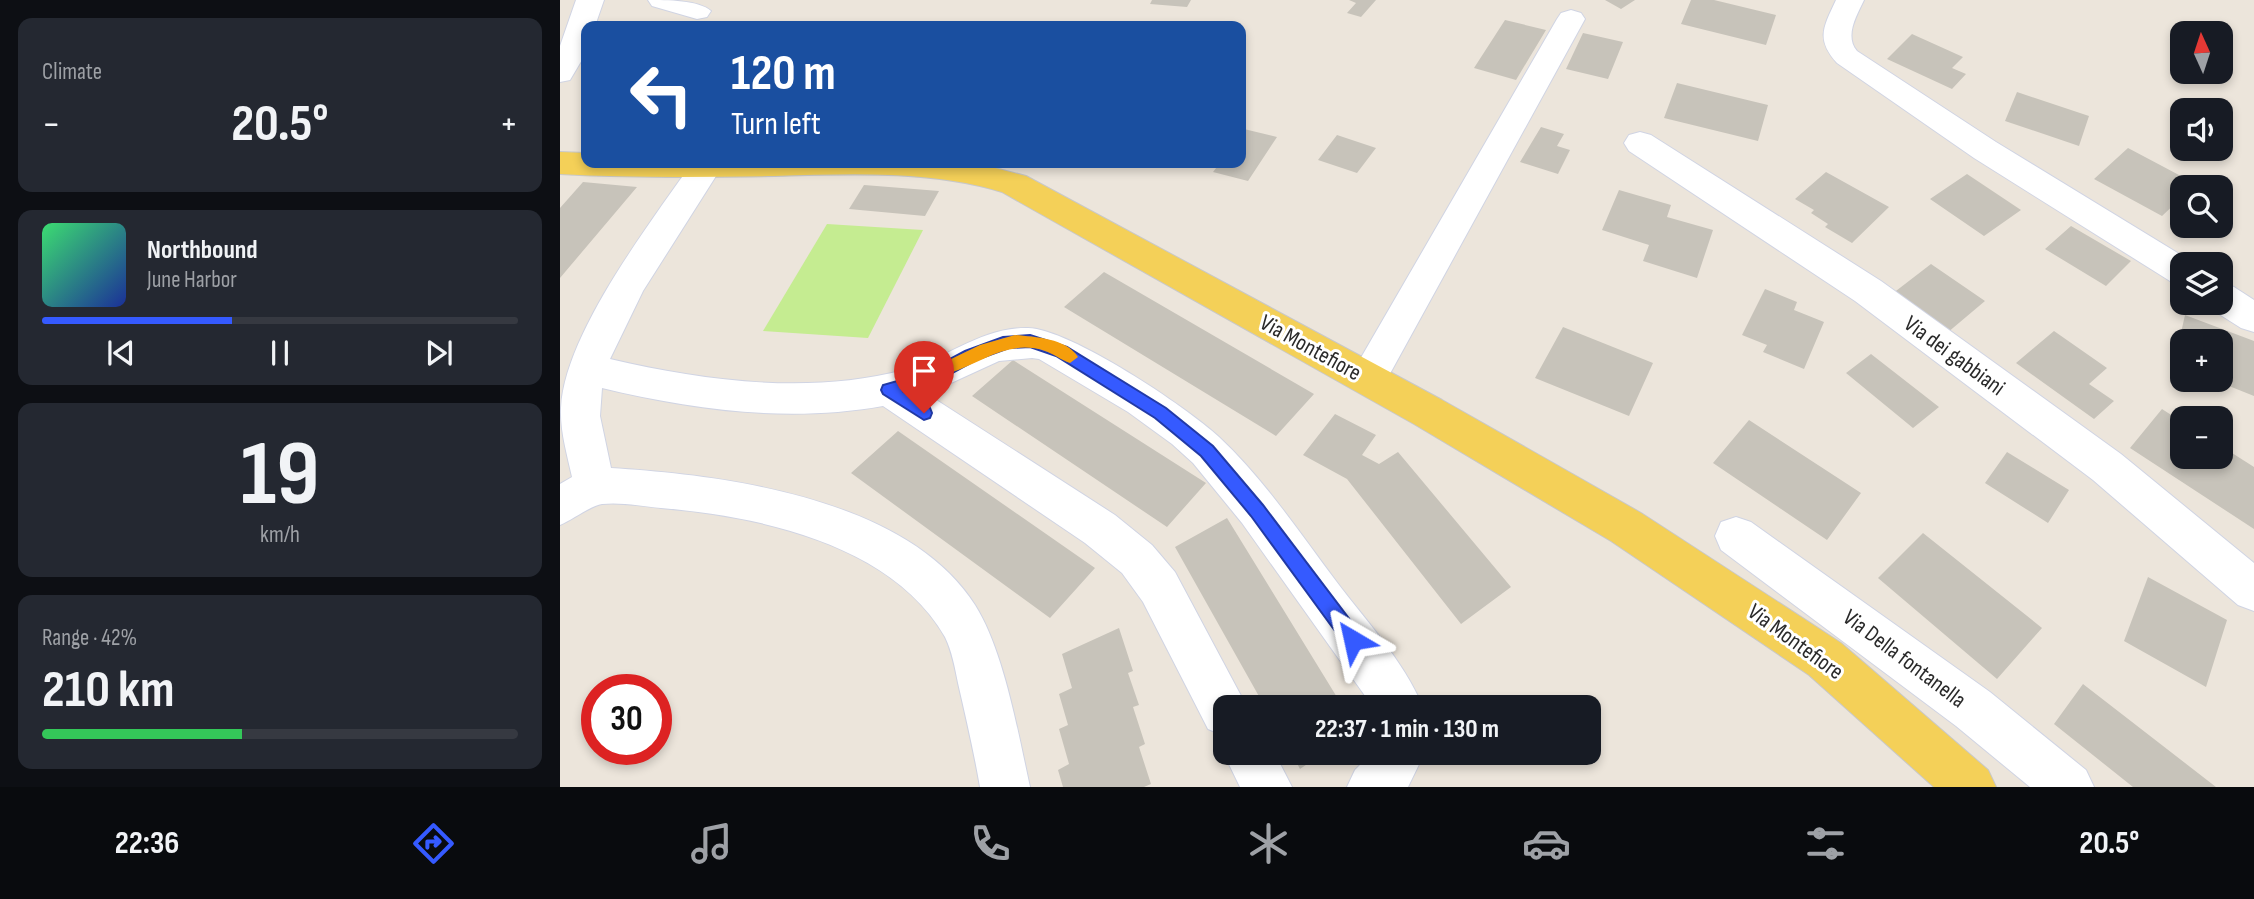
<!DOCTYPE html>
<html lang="en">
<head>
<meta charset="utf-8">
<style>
	:root { --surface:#171b24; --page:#242831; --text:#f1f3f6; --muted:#9ea1a6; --line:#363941; --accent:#355aff }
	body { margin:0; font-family:"Sofia Sans Condensed",sans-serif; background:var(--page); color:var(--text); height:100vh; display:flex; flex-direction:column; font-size:26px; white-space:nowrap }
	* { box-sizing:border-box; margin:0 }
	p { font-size:23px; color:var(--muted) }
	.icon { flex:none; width:38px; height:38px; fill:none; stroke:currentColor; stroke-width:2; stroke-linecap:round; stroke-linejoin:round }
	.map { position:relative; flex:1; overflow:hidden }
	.details { display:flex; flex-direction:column; gap:18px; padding:18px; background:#0d0f14; width:560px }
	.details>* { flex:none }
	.guide { position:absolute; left:21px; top:21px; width:665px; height:147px; border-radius:14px; box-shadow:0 4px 10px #0003; background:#1a4fa0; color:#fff; overflow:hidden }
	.needle { width:46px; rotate:357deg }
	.fabs { position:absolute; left:1610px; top:21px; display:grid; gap:14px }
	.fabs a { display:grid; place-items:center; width:63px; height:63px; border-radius:14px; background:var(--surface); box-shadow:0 4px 10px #0003; font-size:35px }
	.speed { position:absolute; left:21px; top:674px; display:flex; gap:14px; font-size:35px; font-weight:700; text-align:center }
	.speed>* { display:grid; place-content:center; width:91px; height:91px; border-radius:50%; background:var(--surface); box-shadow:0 4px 10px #0003; line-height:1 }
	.speed .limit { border:10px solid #d22; background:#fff; color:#111 }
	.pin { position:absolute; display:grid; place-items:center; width:60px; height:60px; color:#fff; margin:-72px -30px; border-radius:50% 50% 50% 0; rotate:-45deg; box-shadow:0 0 7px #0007 }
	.pin .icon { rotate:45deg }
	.me { position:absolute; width:77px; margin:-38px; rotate:324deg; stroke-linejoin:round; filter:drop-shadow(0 0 5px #0008) }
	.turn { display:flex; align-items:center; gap:24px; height:147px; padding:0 35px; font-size:32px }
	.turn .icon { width:91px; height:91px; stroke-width:2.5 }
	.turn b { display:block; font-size:49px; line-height:60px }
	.big { font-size:52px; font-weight:700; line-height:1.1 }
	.details .widget { flex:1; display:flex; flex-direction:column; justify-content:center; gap:10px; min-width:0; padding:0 24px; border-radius:14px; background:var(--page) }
	.details .dial { align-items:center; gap:0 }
	.dial b { font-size:91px; line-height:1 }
	.song { display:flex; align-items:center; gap:21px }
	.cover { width:84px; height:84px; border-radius:10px; background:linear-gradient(135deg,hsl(140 70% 55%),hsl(230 70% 35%)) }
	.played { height:7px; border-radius:4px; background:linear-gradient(90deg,var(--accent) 40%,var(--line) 40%) }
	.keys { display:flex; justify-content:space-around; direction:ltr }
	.heat { display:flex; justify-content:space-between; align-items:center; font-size:38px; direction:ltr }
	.charge { height:10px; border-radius:5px; background:linear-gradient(90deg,#34c759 42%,var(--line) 0) }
	.trip { position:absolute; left:653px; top:695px; width:388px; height:70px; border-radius:14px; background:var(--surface); box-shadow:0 4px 10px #0003; font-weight:700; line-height:70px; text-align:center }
	.tab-bar { display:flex; height:112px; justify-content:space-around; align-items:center; background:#090b0e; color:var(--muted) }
	.tab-bar .icon { width:49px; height:49px }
	.tab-bar .active { color:var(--accent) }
	.tab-bar b { font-size:32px; color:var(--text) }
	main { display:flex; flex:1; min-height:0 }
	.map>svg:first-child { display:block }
</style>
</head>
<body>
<main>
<section class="details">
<div class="widget"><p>Climate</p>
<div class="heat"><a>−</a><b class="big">20.5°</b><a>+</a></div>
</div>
<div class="widget">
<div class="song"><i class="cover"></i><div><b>Northbound</b><p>June Harbor</p></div></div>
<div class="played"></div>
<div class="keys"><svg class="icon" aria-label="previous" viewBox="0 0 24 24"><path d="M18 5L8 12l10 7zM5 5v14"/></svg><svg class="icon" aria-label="pause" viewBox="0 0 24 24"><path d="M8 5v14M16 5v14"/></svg><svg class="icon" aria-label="next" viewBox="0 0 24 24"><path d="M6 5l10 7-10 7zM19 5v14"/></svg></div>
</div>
<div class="widget dial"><b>19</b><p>km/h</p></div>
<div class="widget"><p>Range · 42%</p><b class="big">210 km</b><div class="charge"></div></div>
</section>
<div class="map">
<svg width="1694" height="787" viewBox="0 0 1694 787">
	<rect width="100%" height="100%" fill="#ece5db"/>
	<!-- pitch -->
	<path fill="#c5ec91" d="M267,224L363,230L308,338L203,331Z"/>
	<!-- building -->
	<path fill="#c7c3ba" d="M592,0H631L627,7L590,4Z
		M789,0H816L801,17L787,13L796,3Z
		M1045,0H1075L1061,9Z
		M1131,0H1154L1216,15L1206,45L1121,24Z
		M945,20L986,30L956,80L914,68Z
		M1023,33L1063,42L1048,79L1006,69Z
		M1352,34L1403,57L1392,68L1406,74L1392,89L1327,59Z
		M1117,83L1208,105L1198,141L1104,118Z
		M1457,92L1529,116L1519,146L1445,121Z
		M981,127L1004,134L997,146L1010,150L998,174L960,162Z
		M684,129L717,137L688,181L653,172L660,163H681V133Z
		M777,135L816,148L797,173L758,160Z
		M1568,148L1636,184L1632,187H1622V197L1602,216L1534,179Z
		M1266,172L1329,207L1292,243L1265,227L1268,224L1251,213L1254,210L1235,199Z
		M1407,174L1461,210L1424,236L1370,199Z
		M23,182L77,187L0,278V208Z
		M304,185L379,191L365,216L289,209Z
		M1059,190L1111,205L1107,217L1153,230L1137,278L1083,261L1089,245L1042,230Z
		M1511,226L1571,261L1546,286L1485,249Z
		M1371,264L1425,301L1387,333L1332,294Z
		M544,272L754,394L716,436L504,307Z
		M1205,289L1237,302L1234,310L1264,322L1244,369L1203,352L1207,345L1182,335Z
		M1625,315L1694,341V396L1654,380H1661V341H1622V367L1614,364Z
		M1003,327L1093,363L1069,416L975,378Z
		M1494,331L1547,368L1529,384L1554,401L1534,419L1456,363Z
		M1311,354L1379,407L1353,428L1286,373Z
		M453,360L646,483L607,527L412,396Z
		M1602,409L1622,422V457H1661V446L1694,467V529L1570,448Z
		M775,414L816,435L802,455L819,464L838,452L951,587L901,624L787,479L743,455Z
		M1189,420L1301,493L1267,540L1153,463Z
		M338,431L535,568L490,618L291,473Z
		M1447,452L1509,490L1488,523L1425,483Z
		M667,518L783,707H705L615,547Z
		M1363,533L1482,628L1437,679L1318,578Z
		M1588,577L1667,620L1646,687L1564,641Z
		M559,628L573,671L568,673L579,705L573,707L585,744L579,747L591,784L584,787H503L498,770L509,764L499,729L508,725L499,694L512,688L502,654Z
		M1523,684L1656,787H1573L1494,724Z
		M731,752H765L740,769Z"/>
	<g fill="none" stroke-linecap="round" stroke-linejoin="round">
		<defs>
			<path id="minor" d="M16,0H44L35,26H26V53L10,80L0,82V46Z
				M88,0C107,0 139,0 151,11L147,17L137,19L92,6Z
				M1276,0H1304C1297,15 1284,36 1297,51L1436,142L1634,263L1622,264V285L1610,281L1414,158L1277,63C1255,39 1264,26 1276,0Z
				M1011,10L1021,13L1025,19L821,390L808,395L795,390L789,379L795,368L997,19L1001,13Z
				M1080,132L1091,135L1321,281L1561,454L1694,563V611L1678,605L1533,480L1295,301L1069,151L1064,143L1069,135Z
				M132,163H162L163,165L83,291L50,359C144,381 249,395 344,370C387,359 421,327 468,328C510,329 627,407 659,437C704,479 739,532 776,581C806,621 843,660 863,707H813L682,523L633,463L612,444L568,412L479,359L472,358L439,361L367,394L555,515L592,545L615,572L687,707H665V736L648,729L583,602L562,573L525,543L323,406C229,423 134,410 42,388L40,416L51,468C165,475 347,498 415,605C444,651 458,733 470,787H420C414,752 406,718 398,683C395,668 392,651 385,637C332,544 198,516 101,508C82,506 61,502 42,504C32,505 12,520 0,525V484L12,477C7,454 0,431 1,408C4,335 90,223 132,163Z
				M1661,283L1674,287L1694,300V332L1681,328L1648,307L1646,303H1661Z
				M1176,517L1191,522L1430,692L1526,770L1534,787H1470L1396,726L1161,550L1155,536L1161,522Z
				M665,747V752H714L732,787H680L663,752Z
				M813,752H865L848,787H787L795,770Z"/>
			<path id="major" d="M0,152L26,153V163H416L466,176L882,400L1081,513L1281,643L1428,770L1436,787H1374L1249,675L1051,541L854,424L442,192C369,170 290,174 214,176C143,177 71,178 0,174Z"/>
		</defs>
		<!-- minor casing -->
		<use href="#minor" stroke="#d0d4e3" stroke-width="2"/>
		<!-- major casing -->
		<use href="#major" stroke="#c8c8c8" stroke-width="2"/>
		<!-- minor -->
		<use href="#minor" fill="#fff" fill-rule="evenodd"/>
		<!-- major -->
		<use href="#major" fill="#f4d058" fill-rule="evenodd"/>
	</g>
	<!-- route -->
	<path fill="#355aff" stroke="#223aa6" stroke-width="2" d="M470,335L507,347L606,408L653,446L703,505L800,633L802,640L800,646L793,649L786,646L691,516L641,456L595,418L496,356L470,347L449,348L416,360L372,384L344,392L370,408L372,413L370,418L364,420L323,394L321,390L323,385L362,374L405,351L443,337Z"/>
	<!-- slow -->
	<path fill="#f59e0b" d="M455,335C474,337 506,338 518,357L510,363C501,360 494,354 485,351C449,339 423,362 390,373L383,367L385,362L420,345Z"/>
	<g text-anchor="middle" stroke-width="6" stroke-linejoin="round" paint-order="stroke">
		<!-- street labels -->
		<g font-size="23" fill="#2a2a2a" stroke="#fff">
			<text transform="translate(751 347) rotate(29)" y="8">Via Montefiore</text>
			<text transform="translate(1395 355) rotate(36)" y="8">Via dei gabbiani</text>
			<text transform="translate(1236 641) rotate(36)" y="8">Via Montefiore</text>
			<text transform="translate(1345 658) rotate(37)" y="8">Via Della fontanella</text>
		</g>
	</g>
</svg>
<div class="fabs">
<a><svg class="needle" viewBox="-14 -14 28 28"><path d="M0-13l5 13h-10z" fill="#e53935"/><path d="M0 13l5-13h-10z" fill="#9ea1a6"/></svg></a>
<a><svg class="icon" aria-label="sound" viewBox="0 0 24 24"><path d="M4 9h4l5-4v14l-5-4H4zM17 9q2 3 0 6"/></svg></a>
<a><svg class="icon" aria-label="search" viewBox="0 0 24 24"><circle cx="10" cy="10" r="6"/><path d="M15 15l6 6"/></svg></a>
<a><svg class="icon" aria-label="layers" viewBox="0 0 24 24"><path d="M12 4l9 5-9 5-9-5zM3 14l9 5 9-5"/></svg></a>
<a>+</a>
<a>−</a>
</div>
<div class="speed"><div class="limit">30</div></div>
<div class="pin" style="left:364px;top:413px;background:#d93025"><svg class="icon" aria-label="arrive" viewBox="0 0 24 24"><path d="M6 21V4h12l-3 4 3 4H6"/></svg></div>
<svg class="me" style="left:793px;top:640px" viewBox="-20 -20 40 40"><path d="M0-17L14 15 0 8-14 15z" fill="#355aff" stroke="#fff" stroke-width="4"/></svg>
<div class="trip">22:37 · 1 min · 130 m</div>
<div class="guide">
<div class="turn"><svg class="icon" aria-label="left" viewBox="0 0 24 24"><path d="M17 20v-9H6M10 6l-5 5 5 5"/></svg><div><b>120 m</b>Turn left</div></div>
</div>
</div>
</main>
<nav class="tab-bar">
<b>22:36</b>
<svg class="icon active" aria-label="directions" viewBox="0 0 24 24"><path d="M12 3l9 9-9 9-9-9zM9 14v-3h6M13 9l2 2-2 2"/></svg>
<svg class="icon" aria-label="music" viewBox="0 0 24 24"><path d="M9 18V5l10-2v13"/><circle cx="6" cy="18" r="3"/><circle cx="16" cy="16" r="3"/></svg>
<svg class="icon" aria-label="phone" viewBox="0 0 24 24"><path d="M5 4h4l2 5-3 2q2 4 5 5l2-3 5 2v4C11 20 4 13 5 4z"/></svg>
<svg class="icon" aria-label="climate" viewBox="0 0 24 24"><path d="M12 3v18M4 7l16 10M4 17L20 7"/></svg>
<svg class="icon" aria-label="car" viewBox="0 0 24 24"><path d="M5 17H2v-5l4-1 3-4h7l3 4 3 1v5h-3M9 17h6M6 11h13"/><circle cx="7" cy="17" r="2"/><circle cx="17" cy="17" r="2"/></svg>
<svg class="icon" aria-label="filters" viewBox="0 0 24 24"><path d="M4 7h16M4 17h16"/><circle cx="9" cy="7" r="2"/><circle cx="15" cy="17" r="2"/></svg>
<b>20.5°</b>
</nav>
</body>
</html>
